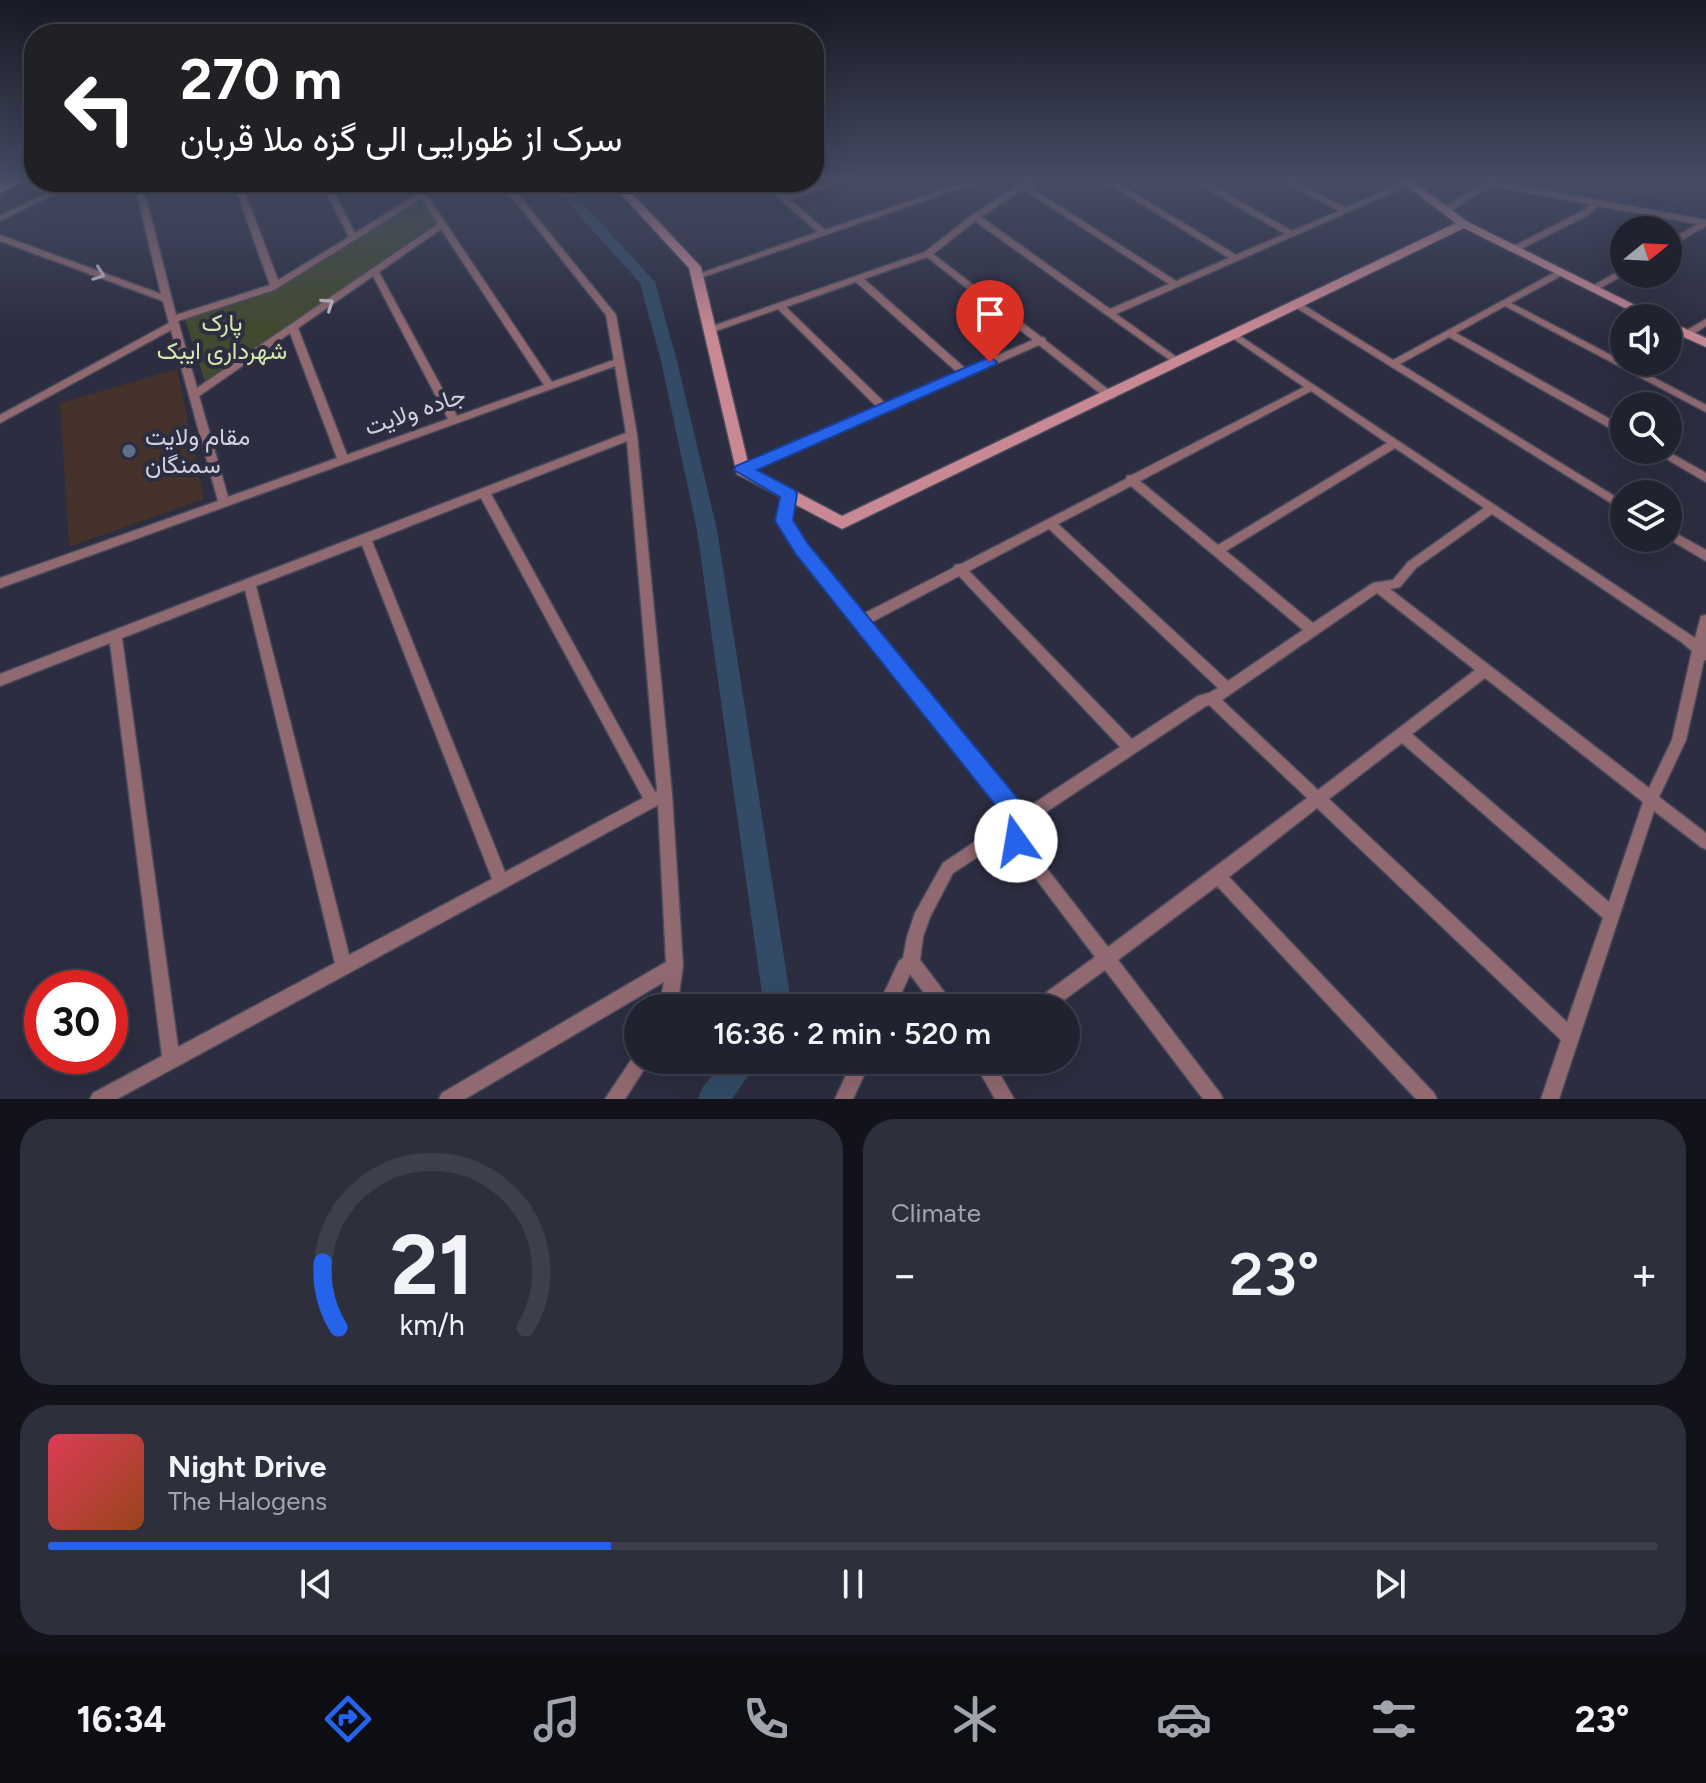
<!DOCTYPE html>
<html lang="en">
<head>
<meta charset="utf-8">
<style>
	:root { --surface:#212230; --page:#2d2f3c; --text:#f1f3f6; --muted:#a2a4ab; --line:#3e3f4c; --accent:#2563eb }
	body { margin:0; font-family:Figtree,Vazirmatn,sans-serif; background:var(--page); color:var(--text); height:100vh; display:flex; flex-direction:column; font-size:30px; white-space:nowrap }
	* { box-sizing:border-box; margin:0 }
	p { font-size:26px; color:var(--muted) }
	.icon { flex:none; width:44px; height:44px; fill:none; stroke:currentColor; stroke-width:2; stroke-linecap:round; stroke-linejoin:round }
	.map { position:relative; height:1099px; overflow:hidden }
	.details { display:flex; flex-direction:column; gap:20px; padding:20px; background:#12131a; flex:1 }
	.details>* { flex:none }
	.guide { position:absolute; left:24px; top:24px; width:800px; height:168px; border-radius:32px; box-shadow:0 8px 32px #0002,0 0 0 2px var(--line); background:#202124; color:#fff; overflow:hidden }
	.needle { width:52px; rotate:72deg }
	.controls { position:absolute; left:1610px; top:216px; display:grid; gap:16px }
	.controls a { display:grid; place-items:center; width:72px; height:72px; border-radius:50%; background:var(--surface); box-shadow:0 8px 32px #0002,0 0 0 2px var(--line); font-size:40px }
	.speed { position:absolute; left:24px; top:970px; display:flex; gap:16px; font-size:40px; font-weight:700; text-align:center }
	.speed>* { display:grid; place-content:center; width:104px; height:104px; border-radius:50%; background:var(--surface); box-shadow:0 8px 32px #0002,0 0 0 2px var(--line); line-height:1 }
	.speed .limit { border:12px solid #d22; background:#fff; color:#111 }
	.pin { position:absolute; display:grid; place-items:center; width:68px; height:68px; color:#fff; margin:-82px -34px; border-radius:50% 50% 50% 0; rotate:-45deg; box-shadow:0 0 8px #0007 }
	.pin .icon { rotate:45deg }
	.me { position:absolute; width:88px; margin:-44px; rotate:347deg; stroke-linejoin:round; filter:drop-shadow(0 0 6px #0008) }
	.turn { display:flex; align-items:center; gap:28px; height:168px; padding:0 24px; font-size:36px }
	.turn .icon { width:104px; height:104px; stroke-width:2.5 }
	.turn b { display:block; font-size:56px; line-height:68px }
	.big { font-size:60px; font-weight:600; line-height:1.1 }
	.details .card { flex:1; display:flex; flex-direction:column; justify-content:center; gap:12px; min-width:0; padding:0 28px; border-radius:32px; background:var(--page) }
	.details .dial { align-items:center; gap:0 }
	.dial svg { height:208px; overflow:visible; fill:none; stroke:var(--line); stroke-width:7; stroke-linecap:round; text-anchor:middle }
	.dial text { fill:var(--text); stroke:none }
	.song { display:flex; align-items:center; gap:24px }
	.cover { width:96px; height:96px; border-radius:12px; background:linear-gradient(135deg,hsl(350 70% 55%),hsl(20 70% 35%)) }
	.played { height:8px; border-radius:4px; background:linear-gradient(90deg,var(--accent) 35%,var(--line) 35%) }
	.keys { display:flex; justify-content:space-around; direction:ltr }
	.heat { display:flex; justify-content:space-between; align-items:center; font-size:44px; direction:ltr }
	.details .tiles { flex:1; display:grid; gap:20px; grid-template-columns:1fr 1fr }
	.card:last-child { grid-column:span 2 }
	.trip { position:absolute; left:624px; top:994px; width:456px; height:80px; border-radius:40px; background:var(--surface); box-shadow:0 8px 32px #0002,0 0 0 2px var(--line); font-weight:600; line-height:80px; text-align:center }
	.tabs { display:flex; height:128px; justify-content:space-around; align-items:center; background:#0d0e13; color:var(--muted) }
	.tabs .icon { width:56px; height:56px }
	.tabs .on { color:var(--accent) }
	.tabs b { font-size:36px; color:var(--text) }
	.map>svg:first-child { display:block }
</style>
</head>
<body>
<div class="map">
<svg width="1706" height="1099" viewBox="0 0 1706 1099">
	<rect width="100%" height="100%" fill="#2c2d40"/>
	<!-- commercial -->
	<path fill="#44322b" d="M177,369L204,499L69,547L60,403Z"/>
	<!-- green -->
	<path fill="#414a2f" d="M420,199L439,224L205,382L185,319L271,290Z"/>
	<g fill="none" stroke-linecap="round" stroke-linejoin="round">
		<!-- river -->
		<path fill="#334b66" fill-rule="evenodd" d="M549,182H563L655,282L677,361L717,530L792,1008H764L697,530L661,361L640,283Z
			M725,1060H759L732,1099H698L702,1088Z"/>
		<defs>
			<path id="street" d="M841,178H853L790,200L825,230L978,178H990L700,278L697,279L693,276L818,232L760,182H769L785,196Z
				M1030,178H1039L1028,186L1176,281L1229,258L1099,178H1109L1236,255L1285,234L1188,178H1198L1292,231L1339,211L1279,178H1289L1345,208L1405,182L1412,184L1116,314L1182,361L1183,363L1178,366L975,221L933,254L1041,337L1045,338L1046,341L1114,394L1115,396L1114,398H1106L1039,345L746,473H738L736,470L738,467L877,407L778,309L713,332H707V328L925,252L972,215ZM1023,189L1169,284L1110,309L981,217ZM927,257L1033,340L966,369L864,279ZM856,282L958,373L886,404L786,307Z
				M1484,178H1492L1493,181L1706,220V226L1668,248V241L1698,224L1598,206L1588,215L1515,252L1512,251V247L1582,211L1590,204L1490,186L1448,213H1442V209L1485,182Z
				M69,182H79L0,221V216Z
				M134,182H142L176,315L270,285L233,182H241L278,280L349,237L321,182H329L355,233L418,194L410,182H418L552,382L614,360L606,315L500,182H508L616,315L637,435L672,794L683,966L677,1008H659L664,982L465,1099H439L442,1093L666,962L658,805L117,1099H90L93,1093L162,1056L110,643L0,686V674L626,433L615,366L0,588V578L218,501L171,330L0,423V415L169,323L163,301L0,241V235L161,294ZM421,199L438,224L197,388L178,321L274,290ZM441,229L544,385L457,416L379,272ZM373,276L448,419L347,455L298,328ZM290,333L337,458L228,497L199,396ZM627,441L657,791L655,792L491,494ZM481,498L643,798L505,872L372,541ZM362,545L492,879L349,955L256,586ZM245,590L335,963L178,1047L122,638Z
				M641,182H653L623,192L619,190Z
				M1624,268L1625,274L1597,290L1594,291L1589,288Z
				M1561,269L1564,270V274L1511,303L1706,405V412L1505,306L1456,333L1624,427V436L1449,337L1400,364L1624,502V511L1292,305L1297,302L1300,303L1393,360Z
				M1706,319V326L1690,336H1684V332Z
				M1234,332L1695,638L1701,616L1706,615V660H1704L1686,740L1659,797L1706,833V849L1701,847L1654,811L1559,1099H1541L1561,1040L1317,808L1229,877L1434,1093L1437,1099H1416L1217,886L1118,960L1220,1093L1223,1099H1203L1105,970L1053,1008H1030L1033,1002L1095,957L1011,846L1008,837L953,873L930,917L923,937L920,960L952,1002L955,1008H935L910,974L895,1008H877L899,961L903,958L907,937L915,913L943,863L1006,821L1004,810L798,551L778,521L783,494L789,490L793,491L795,494L790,521L806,545L863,614L953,568L955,565L961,564L1126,479L1127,476L1132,475L1304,387L1231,337L1229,335ZM1311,391L1387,443L1218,545L1140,481ZM1395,448L1484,508L1408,562L1393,580L1373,583L1313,623L1226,551ZM1131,486L1303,630L1228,681L1058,524ZM1492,514L1680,641L1692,651L1672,740L1649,788L1390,589L1400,587L1416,568ZM1049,529L1218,688L1209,693L1198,696L1132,739L969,571ZM959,576L1120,747L1019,813L1016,802L870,623ZM1377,593L1475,670L1318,790L1222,700ZM1485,678L1643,802L1609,902L1412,734ZM1209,705L1307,798L1108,947L1023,838L1022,828L1206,706ZM1402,743L1603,918L1567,1022L1329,799Z
				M1651,450H1665L1706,473V482Z
				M1668,529L1706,550V561L1667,538Z
				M638,1052V1060H650L625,1099H605L635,1054Z
				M853,1060H871L853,1099H835Z
				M973,1060H992L1014,1099H995Z"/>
			<path id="secondary" d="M1396,178H1408L1468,222L1661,318H1645L1464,228L842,529L737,474L689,268L610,182H621L701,267L749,467L842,516L1456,223Z
				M1668,321L1706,338V347L1668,330Z"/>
			<path id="highway" d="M11,178H30L0,193V183Z"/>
		</defs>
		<!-- street casing -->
		<use href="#street" stroke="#494b5c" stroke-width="3"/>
		<!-- secondary casing -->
		<use href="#secondary" stroke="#494b5c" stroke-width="3"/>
		<!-- highway casing -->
		<use href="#highway" stroke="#494b5c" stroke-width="3"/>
		<!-- street -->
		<use href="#street" fill="#916970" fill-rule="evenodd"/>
		<!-- secondary -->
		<use href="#secondary" fill="#c88994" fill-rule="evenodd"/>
		<!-- highway -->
		<use href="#highway" fill="#f4ccd2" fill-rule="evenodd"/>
	</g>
	<!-- one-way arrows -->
	<defs><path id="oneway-chevron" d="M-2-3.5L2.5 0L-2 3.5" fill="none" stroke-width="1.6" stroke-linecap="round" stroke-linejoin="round" transform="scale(2)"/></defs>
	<g stroke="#c6c1cd">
		<use href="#oneway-chevron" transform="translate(99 274) rotate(20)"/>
		<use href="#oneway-chevron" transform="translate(328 304) rotate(-34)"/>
	</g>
	<!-- sky -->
	<linearGradient id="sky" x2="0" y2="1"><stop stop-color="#181923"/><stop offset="0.54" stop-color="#454c64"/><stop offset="1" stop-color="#454c64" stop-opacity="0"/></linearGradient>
	<rect width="1706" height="332" fill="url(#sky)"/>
	<!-- route -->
	<path fill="#2563eb" stroke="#184099" stroke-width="2" d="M990,357L997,362L995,365L757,470L795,490L797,494L793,520L808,544L1019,800L1027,841L1024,848L1016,852L1008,848L1000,811L795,553L775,521L780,497L734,470L736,466Z"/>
	<!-- markers -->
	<circle fill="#5c6f8a" stroke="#2c2d40" stroke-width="3" cx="129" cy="451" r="8"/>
	<g text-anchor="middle" stroke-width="8" stroke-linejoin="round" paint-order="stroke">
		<!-- park labels -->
		<g font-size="24" fill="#d3e8aa" stroke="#2c2d40">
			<text x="222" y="331">پارک<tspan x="222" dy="28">شهرداری ایبک</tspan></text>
		</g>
		<!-- street labels -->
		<g font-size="24" fill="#cfd1dd" stroke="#2c2d40">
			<text transform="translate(415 411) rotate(-19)" y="8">جاده ولایت</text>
		</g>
		<!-- poi labels -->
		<g font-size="24" fill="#cfd1dd" stroke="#2c2d40" text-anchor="start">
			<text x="145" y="445">مقام ولایت<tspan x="145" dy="28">سمنگان</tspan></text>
		</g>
	</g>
</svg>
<div class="controls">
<a><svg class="needle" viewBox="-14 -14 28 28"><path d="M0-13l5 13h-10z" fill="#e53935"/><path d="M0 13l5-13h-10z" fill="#a2a4ab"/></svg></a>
<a><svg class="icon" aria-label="sound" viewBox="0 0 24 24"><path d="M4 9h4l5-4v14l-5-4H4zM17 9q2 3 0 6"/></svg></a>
<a><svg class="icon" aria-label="search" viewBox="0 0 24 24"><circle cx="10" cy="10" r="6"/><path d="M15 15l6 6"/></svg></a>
<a><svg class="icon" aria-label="layers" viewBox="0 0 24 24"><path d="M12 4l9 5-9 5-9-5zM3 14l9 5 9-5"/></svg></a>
</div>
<div class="speed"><div class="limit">30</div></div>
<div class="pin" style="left:990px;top:362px;background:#d93025"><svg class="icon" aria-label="arrive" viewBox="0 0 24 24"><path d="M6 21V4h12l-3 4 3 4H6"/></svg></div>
<svg class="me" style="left:1016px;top:841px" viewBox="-20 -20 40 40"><circle r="19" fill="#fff"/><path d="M0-13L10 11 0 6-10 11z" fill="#2563eb"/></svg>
<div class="trip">16:36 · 2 min · 520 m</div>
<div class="guide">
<div class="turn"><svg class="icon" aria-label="left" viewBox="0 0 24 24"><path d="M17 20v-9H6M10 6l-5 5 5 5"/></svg><div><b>270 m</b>سرک از ظورایی الی گزه ملا قربان</div></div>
</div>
</div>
<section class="details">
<div class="tiles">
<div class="card dial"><svg viewBox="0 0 100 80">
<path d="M14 69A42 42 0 1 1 86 69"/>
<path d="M14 69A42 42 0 0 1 8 44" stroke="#2563eb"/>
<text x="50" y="56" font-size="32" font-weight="700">21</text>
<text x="50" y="72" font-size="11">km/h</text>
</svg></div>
<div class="card"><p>Climate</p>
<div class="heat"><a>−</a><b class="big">23°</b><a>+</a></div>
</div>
<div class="card">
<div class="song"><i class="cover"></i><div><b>Night Drive</b><p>The Halogens</p></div></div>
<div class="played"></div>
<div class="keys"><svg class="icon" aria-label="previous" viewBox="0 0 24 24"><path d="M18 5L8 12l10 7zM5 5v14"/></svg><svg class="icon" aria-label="pause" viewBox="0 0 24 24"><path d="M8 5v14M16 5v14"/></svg><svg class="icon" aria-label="next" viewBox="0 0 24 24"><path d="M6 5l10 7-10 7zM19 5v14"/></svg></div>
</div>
</div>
</section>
<nav class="tabs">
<b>16:34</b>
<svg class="icon on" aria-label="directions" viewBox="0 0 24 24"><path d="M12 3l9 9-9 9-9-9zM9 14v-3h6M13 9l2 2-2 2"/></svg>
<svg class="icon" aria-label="music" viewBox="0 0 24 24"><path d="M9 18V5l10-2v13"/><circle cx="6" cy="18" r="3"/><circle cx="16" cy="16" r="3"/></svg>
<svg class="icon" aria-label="phone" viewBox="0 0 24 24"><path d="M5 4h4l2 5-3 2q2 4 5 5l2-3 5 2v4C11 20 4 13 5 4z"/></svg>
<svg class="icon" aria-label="climate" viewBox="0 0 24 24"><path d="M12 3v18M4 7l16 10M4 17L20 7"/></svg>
<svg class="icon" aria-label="car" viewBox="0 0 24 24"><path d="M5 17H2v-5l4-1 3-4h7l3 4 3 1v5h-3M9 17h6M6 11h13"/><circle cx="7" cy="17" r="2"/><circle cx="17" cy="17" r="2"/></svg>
<svg class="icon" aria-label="filters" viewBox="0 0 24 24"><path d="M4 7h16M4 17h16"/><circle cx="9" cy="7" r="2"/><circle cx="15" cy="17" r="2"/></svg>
<b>23°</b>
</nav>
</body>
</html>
